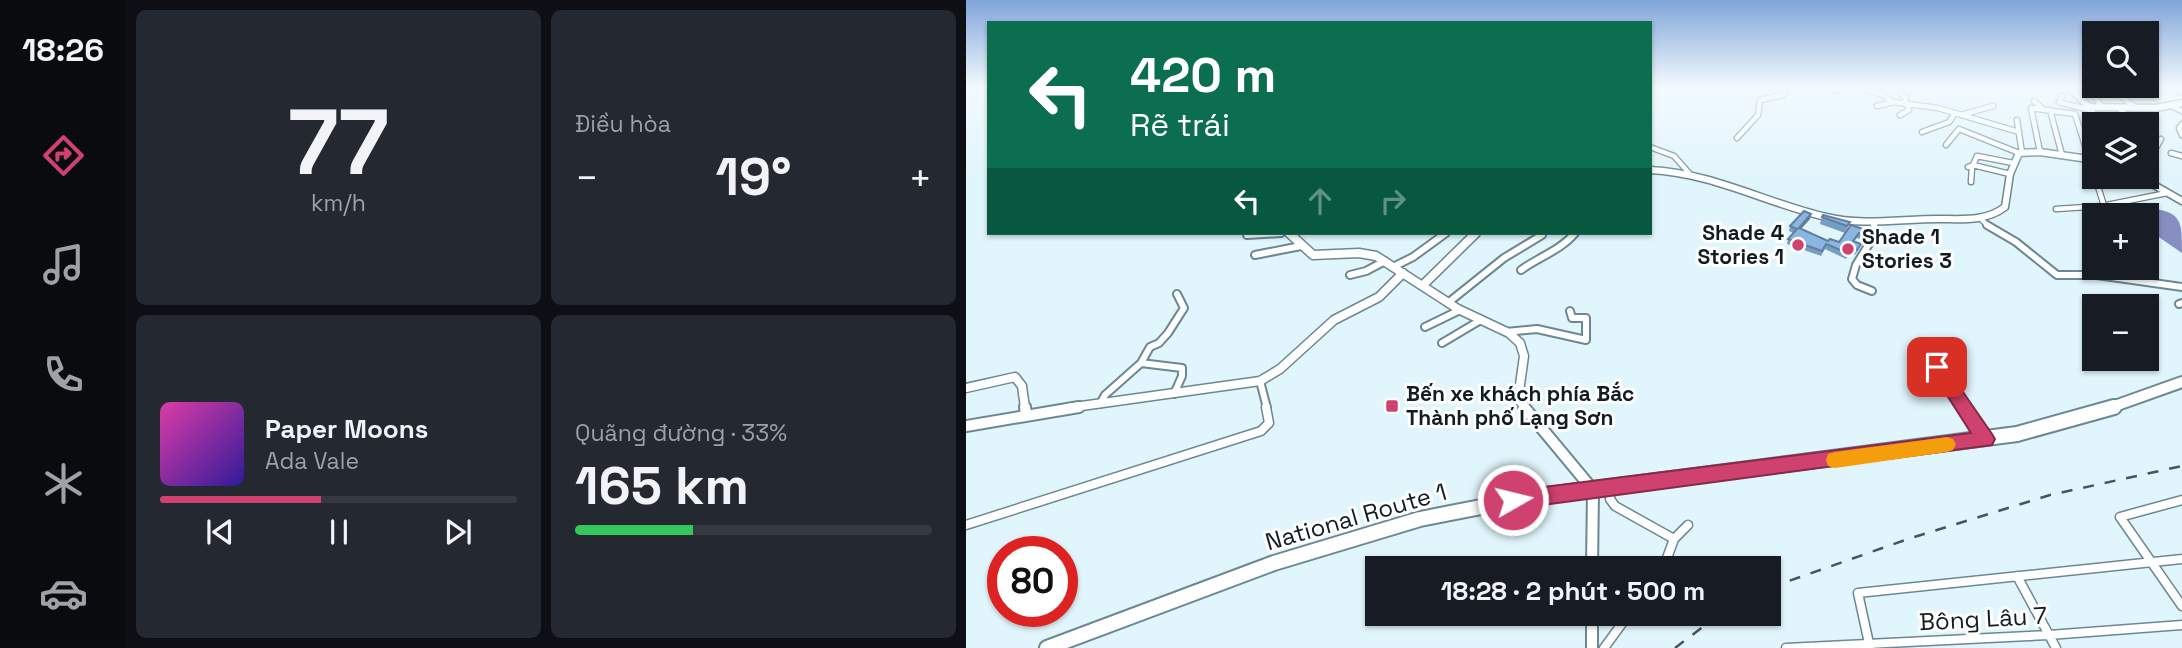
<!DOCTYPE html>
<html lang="vi">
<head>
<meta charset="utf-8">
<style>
	:root { --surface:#171b24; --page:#242831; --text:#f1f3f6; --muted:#9ea1a6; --line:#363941; --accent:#cf416f }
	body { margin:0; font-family:"Space Grotesk",sans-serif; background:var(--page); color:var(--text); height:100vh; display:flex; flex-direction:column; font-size:26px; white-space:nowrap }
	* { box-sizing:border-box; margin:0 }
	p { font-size:23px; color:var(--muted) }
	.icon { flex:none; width:38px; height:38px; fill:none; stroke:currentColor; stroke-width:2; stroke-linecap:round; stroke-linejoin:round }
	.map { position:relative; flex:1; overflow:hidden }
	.details { display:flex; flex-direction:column; gap:10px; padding:10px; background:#0d0f14; width:840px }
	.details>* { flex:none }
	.top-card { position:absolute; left:21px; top:21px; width:665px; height:214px; border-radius:0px; box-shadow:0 2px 5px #0004; background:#0b6e4f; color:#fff; overflow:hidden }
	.buttons { position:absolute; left:1116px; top:21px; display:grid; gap:14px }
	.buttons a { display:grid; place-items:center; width:77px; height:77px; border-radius:0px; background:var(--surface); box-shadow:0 2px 5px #0004; font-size:35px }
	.speed { position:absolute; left:21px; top:536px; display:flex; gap:14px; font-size:35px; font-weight:700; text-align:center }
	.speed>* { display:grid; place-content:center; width:91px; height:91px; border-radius:50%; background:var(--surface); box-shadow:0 2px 5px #0004; line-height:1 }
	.speed .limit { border:10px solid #d22; background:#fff; color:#111 }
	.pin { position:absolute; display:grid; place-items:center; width:60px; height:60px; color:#fff; margin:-30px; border-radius:14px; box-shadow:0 4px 10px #0006 }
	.me { position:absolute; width:77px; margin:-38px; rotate:82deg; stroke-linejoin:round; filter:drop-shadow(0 0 5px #0008) }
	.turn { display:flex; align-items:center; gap:24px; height:147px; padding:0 28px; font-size:32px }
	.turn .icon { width:91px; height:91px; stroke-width:2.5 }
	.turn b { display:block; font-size:49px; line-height:60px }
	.lanes { display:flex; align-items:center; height:66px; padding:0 28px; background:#0003; justify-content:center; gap:35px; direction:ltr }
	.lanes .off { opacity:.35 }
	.big { font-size:52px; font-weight:700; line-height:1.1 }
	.details .card { flex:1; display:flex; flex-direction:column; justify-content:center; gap:10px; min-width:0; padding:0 24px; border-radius:10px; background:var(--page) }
	.details .dial { align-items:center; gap:0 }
	.dial b { font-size:91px; line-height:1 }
	.song { display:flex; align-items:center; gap:21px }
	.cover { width:84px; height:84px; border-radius:10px; background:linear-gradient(135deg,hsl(320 70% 55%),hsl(250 70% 35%)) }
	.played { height:7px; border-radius:4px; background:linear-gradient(90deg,var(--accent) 45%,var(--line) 45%) }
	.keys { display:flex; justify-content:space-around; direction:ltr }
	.heat { display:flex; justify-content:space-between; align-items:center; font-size:38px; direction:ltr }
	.charge { height:10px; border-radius:5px; background:linear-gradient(90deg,#34c759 33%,var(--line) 0) }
	.details .tiles { flex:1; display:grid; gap:10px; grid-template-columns:repeat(2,1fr) }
	.trip { position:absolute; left:399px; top:556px; width:416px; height:70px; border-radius:0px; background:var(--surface); box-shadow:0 2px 5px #0004; font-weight:700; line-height:70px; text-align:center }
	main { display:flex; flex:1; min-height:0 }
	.menu { display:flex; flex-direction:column; width:126px; justify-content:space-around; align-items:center; background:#090b0e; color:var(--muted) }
	.menu .icon { width:49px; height:49px }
	.menu .active { color:var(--accent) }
	.menu b { font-size:32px; color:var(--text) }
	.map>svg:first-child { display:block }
</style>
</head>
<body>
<main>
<nav class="menu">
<b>18:26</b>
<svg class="icon active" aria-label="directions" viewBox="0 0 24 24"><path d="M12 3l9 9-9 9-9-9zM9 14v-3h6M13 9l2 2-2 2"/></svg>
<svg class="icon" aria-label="music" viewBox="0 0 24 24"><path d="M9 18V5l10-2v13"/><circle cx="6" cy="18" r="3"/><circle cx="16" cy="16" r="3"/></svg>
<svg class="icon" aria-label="phone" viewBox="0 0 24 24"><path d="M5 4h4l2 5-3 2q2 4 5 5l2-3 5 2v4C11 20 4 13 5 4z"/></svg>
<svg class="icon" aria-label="climate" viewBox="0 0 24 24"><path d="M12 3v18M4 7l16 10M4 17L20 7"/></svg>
<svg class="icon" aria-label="car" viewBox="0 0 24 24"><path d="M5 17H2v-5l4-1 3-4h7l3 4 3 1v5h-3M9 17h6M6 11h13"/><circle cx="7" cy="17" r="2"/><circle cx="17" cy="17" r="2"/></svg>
</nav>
<section class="details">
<div class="tiles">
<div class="card dial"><b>77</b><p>km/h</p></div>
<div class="card"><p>Điều hòa</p>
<div class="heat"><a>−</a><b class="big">19°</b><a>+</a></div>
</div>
<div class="card">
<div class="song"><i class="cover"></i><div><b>Paper Moons</b><p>Ada Vale</p></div></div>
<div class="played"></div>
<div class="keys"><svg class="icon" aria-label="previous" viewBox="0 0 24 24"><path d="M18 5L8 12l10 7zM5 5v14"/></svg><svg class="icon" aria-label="pause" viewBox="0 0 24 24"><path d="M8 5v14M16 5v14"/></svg><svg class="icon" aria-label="next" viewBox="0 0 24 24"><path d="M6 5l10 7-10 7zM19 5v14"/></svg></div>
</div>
<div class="card"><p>Quãng đường · 33%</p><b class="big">165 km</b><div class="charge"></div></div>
</div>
</section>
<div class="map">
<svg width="1216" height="648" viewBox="0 0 1216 648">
	<rect width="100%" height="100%" fill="#e1f5fc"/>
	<!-- water -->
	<path fill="#878ec2" d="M1182,208C1216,212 1216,220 1216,253L1181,229V215H1176Z"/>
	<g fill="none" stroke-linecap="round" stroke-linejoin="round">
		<defs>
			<path id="street-far2" d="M869,88L871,91
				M895,88L917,95L927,102L972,108L1053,132
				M1123,89L1136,107
				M1213,92H1216
				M935,94L940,97L939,104
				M1152,94L1170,108
				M1096,96L1093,102L1124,110
				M1068,101L1077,109
				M1204,105L1216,111
				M911,106L927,102
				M1153,108L1166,121L1184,122
				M1084,110L1096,155
				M934,115L943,110L941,104
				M995,115L1027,106
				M1051,120L1056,153
				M1216,124L1213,128L1216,135
				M956,132L983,122L989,113
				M771,138L792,115L794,100L817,95L820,88
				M980,145L993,129L1053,153
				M684,147L708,156L723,173
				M1181,148H1190L1195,139
				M1074,152L1065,108L1109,114L1141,215
				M1205,153L1216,156
				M1007,165L1044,174
				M1002,167L1007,165L1011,156L1047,163
				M1005,182L1006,166
				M1090,209L1136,206L1201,193
				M1015,219L1023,227
				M907,223L909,227"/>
			<path id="street-far1" d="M1021,225L1050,242L1091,275H1131L1216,287
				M281,235L315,233
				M289,255L335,246
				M427,267L447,257L480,233
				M555,270C573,257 595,250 609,233
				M384,275L400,271L419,261
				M906,291L891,285L886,279L890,265L911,231L908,225
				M483,302L538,258L576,235
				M1213,304L1216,303
				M459,327L494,310
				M540,332L571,329L620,340V318H606L604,311
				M476,343L513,321
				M175,363L216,368V376L208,394
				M971,367L998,408
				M294,381L301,408
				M134,404L139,395L175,363L184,347L193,343L202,333L218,308L211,294"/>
			<path id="street" d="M997,407L1018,438
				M644,487V499L649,506L708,539
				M1216,500L1154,517L1216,606
				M0,525L295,431L303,423L300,407
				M697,569L708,539L722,525
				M1051,576L1090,648
				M638,648L663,614
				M820,648L1083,635L1216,625
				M904,648L892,593L1216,559"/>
			<path id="secondary-far2" d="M1104,88L1123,107L1133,124
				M1123,107L1190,108L1216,103
				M684,170C747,173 800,203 860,217C897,226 935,219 972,219C996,219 1019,222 1039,207L1044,174L1053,153L1074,152L1129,160
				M1174,177L1216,201"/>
			<path id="secondary-far1" d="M323,233L347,255L393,253L410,256L492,309L543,333L554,343L558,356L552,399L560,408
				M457,285L510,233
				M0,388L49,377L56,386L59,408
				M101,408L294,381L314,369L368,320L413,297L437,273"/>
			<path id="secondary" d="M59,407L60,414
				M558,407L627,490L626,569
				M0,426L113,407
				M626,614V648"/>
			<path id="highway-far1" d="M1143,408L1216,382"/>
			<path id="highway" d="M81,648L308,563L454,519L566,497L1051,434L1148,407"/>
		</defs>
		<!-- street-far2 casing -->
		<use href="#street-far2" stroke="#6b8893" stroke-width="7"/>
		<!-- street-far1 casing -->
		<use href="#street-far1" stroke="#6b8893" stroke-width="10"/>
		<!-- street casing -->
		<use href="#street" stroke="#6b8893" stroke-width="11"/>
		<!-- secondary-far2 casing -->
		<use href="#secondary-far2" stroke="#6b8893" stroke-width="9"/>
		<!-- secondary-far1 casing -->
		<use href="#secondary-far1" stroke="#6b8893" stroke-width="11"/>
		<!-- secondary casing -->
		<use href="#secondary" stroke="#6b8893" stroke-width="14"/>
		<!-- highway-far1 casing -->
		<use href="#highway-far1" stroke="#6b8893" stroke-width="14"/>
		<!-- highway casing -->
		<use href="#highway" stroke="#6b8893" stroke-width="18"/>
		<!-- street-far2 -->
		<use href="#street-far2" stroke="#fff" stroke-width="4.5"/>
		<!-- street-far1 -->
		<use href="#street-far1" stroke="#fff" stroke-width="6"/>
		<!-- street -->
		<use href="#street" stroke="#fff" stroke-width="8"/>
		<!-- secondary-far2 -->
		<use href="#secondary-far2" stroke="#fff" stroke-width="6"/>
		<!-- secondary-far1 -->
		<use href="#secondary-far1" stroke="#fff" stroke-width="8"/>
		<!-- secondary -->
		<use href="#secondary" stroke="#fff" stroke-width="10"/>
		<!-- highway-far1 -->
		<use href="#highway-far1" stroke="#fff" stroke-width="10"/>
		<!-- highway -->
		<use href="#highway" stroke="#fff" stroke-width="14"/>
		<!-- rail -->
		<path stroke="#48565b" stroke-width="2.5" stroke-dasharray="11 11" stroke-linecap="butt" d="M803,588L942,539L1084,495L1216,466
			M709,648L754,614"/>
	</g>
	<!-- wall -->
	<path fill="#789dc2" d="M845,214L844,219L835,229L862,241L873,242L885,225L903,231L898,241L891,238L888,241L895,244L893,249L889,255L884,253L880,259L859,249L855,256L821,244L822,239L827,233L823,231L824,226Z
		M856,217L884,222L879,233L854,224Z"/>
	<!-- shaded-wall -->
	<path fill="#617f9e" d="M845,214L844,219L831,233L833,228Z"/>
	<!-- building -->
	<path fill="#8bb6e1" stroke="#617f9e" stroke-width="2" d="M838,211L845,214L833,228L862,241L864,239L873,242L885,225L903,231L900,235L893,233L887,241L895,244L891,250L886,248L882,253L860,244L856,251L822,239L831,229L824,226Z
		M857,215L884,222L881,226L856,217Z"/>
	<!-- sky -->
	<linearGradient id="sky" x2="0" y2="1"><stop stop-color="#81a5d9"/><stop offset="0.49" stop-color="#f2fafe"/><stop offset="1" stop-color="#f2fafe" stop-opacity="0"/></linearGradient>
	<rect width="1216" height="179" fill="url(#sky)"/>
	<!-- route -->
	<path fill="#cf416f" stroke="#872a48" stroke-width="2" d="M971,361L977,363L1026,434L1029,439L1026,445L547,509L540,507L537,500L540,494L547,491L1005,433L963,367L965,363Z"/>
	<!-- slow -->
	<path fill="#f59e0b" d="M981,437L987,439L990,444L987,450L981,452L869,468L862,466L860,460L862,454L869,452Z"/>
	<!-- markers -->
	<g fill="#cf416f" stroke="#fff" stroke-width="2.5">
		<circle cx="832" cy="245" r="7"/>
		<circle cx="882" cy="249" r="7"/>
		<rect x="419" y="399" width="14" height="14" rx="3.5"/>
	</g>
	<g text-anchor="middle" stroke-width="6" stroke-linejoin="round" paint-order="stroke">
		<!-- poi labels -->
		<g font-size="21" font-weight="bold" fill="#111d21" stroke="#fff" text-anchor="start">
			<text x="818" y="240" text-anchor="end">Shade 4<tspan x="818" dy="24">Stories 1</tspan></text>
			<text x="896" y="244">Shade 1<tspan x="896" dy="24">Stories 3</tspan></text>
			<text x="440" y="401">Bến xe khách phía Bắc<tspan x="440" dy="24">Thành phố Lạng Sơn</tspan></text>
		</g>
		<!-- near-street labels -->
		<g font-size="24" fill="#111d21" stroke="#fff">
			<text transform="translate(390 517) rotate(-16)" y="8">National Route 1</text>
			<text transform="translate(1017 619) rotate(-3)" y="8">Bông Lâu 7</text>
		</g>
	</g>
</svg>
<div class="buttons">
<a><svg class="icon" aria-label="search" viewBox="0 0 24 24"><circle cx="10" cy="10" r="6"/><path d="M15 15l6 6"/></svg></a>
<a><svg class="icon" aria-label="layers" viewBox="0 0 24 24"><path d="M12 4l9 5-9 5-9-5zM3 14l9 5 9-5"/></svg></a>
<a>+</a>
<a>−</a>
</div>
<div class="speed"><div class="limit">80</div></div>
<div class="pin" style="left:971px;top:367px;background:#d93025"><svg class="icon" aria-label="arrive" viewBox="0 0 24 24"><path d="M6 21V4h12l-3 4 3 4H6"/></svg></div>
<svg class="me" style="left:547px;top:500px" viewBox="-20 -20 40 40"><circle r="17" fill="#cf416f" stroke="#fff" stroke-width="3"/><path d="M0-11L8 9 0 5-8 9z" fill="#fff"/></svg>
<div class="trip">18:28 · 2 phút · 500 m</div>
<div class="top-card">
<div class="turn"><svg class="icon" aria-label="left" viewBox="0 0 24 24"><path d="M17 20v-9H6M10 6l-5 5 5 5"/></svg><div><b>420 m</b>Rẽ trái</div></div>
<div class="lanes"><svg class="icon" aria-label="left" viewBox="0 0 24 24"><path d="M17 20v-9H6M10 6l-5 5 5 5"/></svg><svg class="icon off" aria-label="ahead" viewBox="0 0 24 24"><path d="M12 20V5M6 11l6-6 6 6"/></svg><svg class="icon off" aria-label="right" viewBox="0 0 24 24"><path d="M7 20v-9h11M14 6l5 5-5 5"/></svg></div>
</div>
</div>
</main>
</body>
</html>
